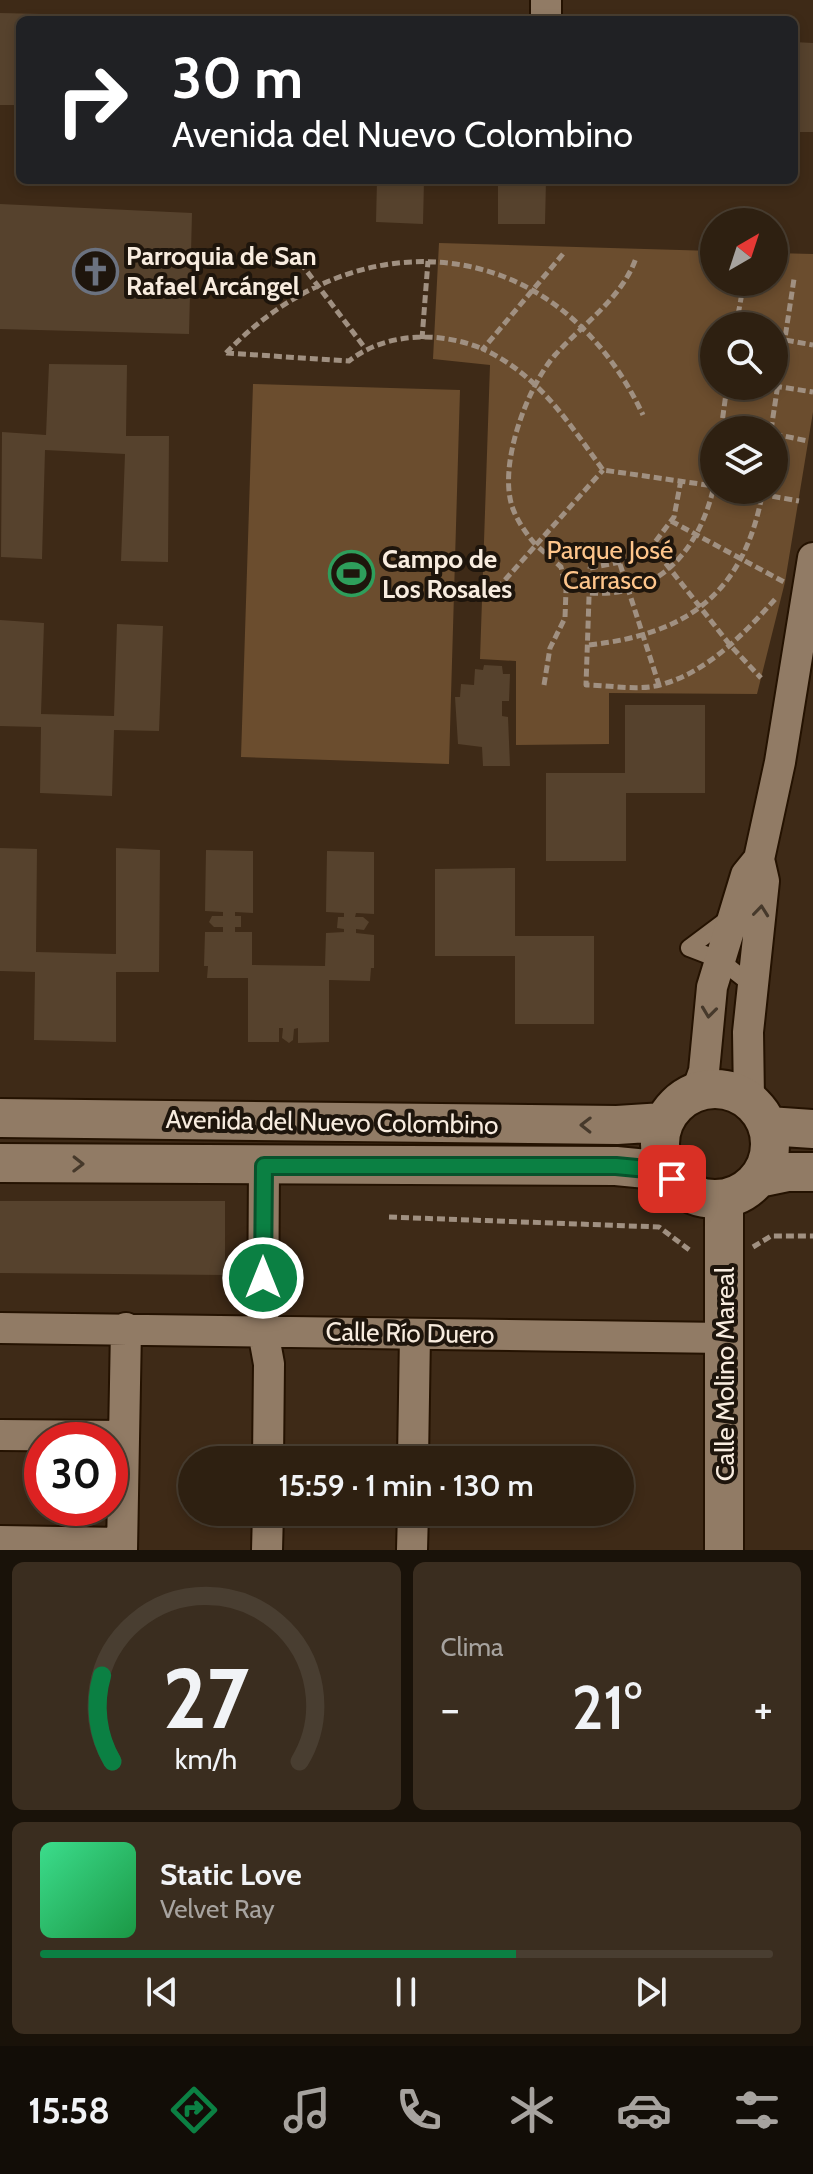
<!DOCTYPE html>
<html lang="es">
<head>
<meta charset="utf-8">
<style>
	:root { --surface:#2e2011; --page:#3a2d1f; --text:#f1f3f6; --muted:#a7a39f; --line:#493e31; --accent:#0b8043 }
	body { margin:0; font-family:Cabin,sans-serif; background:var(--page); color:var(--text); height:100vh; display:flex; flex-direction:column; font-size:30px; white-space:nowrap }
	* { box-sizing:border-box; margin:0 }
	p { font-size:26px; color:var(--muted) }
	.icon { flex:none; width:44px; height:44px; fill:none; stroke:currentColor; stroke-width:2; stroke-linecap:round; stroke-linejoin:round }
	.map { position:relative; height:1550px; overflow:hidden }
	.sheet { display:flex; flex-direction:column; gap:12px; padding:12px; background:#191209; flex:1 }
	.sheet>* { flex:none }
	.hud { position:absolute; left:16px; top:16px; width:782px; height:168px; border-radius:12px; box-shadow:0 4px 12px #0003,0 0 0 2px var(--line); background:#202124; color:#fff; overflow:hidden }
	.needle { width:52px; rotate:39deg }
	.tools { position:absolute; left:700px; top:208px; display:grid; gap:16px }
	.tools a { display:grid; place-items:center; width:88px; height:88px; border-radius:50%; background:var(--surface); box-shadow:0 4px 12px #0003,0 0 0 2px var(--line); font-size:40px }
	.speed { position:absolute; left:24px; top:1422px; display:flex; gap:16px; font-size:40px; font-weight:700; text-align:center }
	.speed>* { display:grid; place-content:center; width:104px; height:104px; border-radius:50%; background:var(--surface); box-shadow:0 4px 12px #0003,0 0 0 2px var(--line); line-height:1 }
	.speed .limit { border:12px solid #d22; background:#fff; color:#111 }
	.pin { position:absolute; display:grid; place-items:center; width:68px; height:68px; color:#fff; margin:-34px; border-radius:16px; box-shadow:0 4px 12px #0006 }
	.me { position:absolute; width:88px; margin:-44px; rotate:0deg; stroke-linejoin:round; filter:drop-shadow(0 0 6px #0008) }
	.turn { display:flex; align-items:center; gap:28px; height:168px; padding:0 24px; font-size:36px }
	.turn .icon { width:104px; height:104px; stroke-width:2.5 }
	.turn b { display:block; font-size:56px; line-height:68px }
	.big { font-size:60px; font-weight:600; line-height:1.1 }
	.sheet .tile { flex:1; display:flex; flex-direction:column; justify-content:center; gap:12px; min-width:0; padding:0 28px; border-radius:12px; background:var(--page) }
	.sheet .dial { align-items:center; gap:0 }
	.dial svg { height:208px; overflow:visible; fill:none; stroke:var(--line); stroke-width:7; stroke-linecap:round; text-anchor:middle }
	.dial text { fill:var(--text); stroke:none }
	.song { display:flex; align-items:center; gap:24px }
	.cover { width:96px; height:96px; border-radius:12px; background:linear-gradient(135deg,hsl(150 70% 55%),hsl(140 70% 35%)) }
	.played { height:8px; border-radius:4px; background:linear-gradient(90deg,var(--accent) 65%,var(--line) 65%) }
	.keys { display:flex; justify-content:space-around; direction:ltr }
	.heat { display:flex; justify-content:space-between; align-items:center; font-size:44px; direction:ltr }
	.sheet .tiles { flex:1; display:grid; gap:12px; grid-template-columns:1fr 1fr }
	.tile:last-child { grid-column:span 2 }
	.trip { position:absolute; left:178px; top:1446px; width:456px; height:80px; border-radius:40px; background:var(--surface); box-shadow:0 4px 12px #0003,0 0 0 2px var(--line); font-weight:600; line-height:80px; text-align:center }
	.dock { display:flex; height:128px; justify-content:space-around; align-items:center; background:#120d07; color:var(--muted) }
	.dock .icon { width:56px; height:56px }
	.dock .active { color:var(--accent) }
	.dock b { font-size:36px; color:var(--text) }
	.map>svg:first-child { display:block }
</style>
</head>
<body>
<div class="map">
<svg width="813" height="1550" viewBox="0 0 813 1550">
	<rect width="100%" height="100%" fill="#3e2a17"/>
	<!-- green -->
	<path fill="#6b4d2e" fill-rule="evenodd" d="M439,243L714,251V282H774V253L813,254V412L785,582L757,694L609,693V744L516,745V661L480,659L490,365L433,359ZM774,326V386H714V326ZM714,430H774V490H714Z
		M253,384L460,390L449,764L241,757Z"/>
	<!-- building -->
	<path fill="#56422d" d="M0,13L86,15V20H20V105H0Z
		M794,42L813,43V132H794Z
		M377,180H424L423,224L376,222Z
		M498,180H546L545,224H498Z
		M0,204L192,213L189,334L0,329Z
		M49,364L127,365L126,436H169L168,562L121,561L125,454L45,450L42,559L1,557L2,432L46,435Z
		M0,620L44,623L41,714L114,716L117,624L163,626L159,731L114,730L112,796L40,793L41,727L0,726Z
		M484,665L502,666L503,674H510L509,701H502V716L508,717L510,766H483L482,747L458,744L455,697H460L461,684L474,685L475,669L483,670Z
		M625,705H705V793H626V861H546V773H625Z
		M0,848L37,849L36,952L116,954V848L160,850L159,972H116V1042L34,1040L35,972L0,971Z
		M206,850L253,851V913L235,912V916H241V927H235V932H252V965L325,966L326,933L344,932V929L337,928L338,917H344V913L326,912L327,851L374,852V914L356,913L355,917H363L369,922L364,930L356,929V933L374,935V968H371L370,981L329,980V1042L298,1043V1028L294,1029L293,1040L289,1043L282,1038L283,1028H279V1042H248V978H207L208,966H204L205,932H223V927H214L209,922L212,916H223V912L205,911Z
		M515,868V936H594V1024H515V956H435V869Z
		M0,1201H225V1275L0,1273Z"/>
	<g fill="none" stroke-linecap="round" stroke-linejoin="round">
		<defs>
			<path id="service" d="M689,948L720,960L753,986
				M689,948L729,918"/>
			<path id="minor" d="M546,20V0
				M697,1091L704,1071L712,987L746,875L759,859L780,762L813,558
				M749,1100L748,1032L764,881L759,859
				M264,1166L263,1331L269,1364L268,1460
				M0,1328L725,1338
				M0,1435L124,1436
				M413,1460L415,1334
				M0,1541L122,1543
				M122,1550L126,1328
				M267,1550L268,1512
				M412,1550L413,1512"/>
			<path id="tertiary" d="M660 1144a55 55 0 1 1 110 0a55 55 0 1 1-110 0Z
				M0,1118L617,1125L664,1122
				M768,1126L813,1129
				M0,1163L616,1166L647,1169L672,1179
				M759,1178L788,1172H813
				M724,1550V1199"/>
		</defs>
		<!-- service casing -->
		<use href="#service" stroke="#241201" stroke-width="20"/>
		<!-- minor casing -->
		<use href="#minor" stroke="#241201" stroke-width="34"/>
		<!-- tertiary casing -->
		<use href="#tertiary" stroke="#241201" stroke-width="42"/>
		<!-- path -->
		<path stroke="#a09081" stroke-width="5" stroke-dasharray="8 4" stroke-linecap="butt" d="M293,253L365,348
			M563,254L483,349C539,375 568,422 603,470L714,486
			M736,326L744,282
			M774,338L813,345
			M422,339L428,261
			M226,353C361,213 558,234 643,415
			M226,353L349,361C386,332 440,331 483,349
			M774,386L813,392
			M722,426L748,430
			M721,430L727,386
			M771,430L794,279
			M774,434L808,441
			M681,480L674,517L652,546L730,645L761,678
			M737,490L799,501
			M671,521L784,582
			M652,546L635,559L590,568L586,685C609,685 637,691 660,685C708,672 745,633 777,597
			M620,564L659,685
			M497,589L536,545C527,535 518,522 513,509C497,467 527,387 555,355C584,323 622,298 636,258
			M590,593C660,598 700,548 714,486
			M589,645C689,634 745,592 763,490
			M544,685L550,648L565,618L566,590L561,567L536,545L603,470
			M389,1217L659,1227L692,1252
			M753,1247L771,1236H813"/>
		<!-- service -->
		<use href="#service" stroke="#917b65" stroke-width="16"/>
		<!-- minor -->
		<use href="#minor" stroke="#917b65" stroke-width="30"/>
		<!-- tertiary -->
		<use href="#tertiary" stroke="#917b65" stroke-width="38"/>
	</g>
	<!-- one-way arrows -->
	<defs><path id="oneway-chevron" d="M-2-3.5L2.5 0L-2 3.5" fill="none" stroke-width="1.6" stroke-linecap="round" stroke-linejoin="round" transform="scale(2)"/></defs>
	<g stroke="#46392b">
		<use href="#oneway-chevron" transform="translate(761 911) rotate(-84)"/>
		<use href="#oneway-chevron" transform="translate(709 1012) rotate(97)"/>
		<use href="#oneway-chevron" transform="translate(586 1125) rotate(-179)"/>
		<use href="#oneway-chevron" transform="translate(78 1164) rotate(1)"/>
	</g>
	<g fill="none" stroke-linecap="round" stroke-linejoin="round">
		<defs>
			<path id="route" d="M263,1278L264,1166H616L647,1169L672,1179"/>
		</defs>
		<!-- route casing -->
		<use href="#route" stroke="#07532c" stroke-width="20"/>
		<!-- route -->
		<use href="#route" stroke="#0b8043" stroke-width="14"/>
	</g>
	<!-- icons -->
	<defs>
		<symbol id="church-ring" viewBox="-11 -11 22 22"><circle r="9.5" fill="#1e150c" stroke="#6b7280" stroke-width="1.5"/><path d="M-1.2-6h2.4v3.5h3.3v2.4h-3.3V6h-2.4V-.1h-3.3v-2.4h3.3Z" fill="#6b7280"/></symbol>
		<symbol id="stadium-ring" viewBox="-11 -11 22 22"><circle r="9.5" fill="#1e150c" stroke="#2e9e5b" stroke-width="1.5"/><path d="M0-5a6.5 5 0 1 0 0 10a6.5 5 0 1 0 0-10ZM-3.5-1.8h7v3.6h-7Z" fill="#2e9e5b"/></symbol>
	</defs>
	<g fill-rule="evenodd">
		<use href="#church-ring" x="70" y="246" width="51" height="51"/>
		<use href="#stadium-ring" x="326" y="548" width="51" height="51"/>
	</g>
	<g text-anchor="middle" stroke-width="8" stroke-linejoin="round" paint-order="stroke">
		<!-- poi labels -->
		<g font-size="26" font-weight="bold" fill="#f8ecdf" stroke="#1e150c" text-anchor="start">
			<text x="126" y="265">Parroquia de San<tspan x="126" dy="30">Rafael Arcángel</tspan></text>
			<text x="382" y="568">Campo de<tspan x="382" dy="30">Los Rosales</tspan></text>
		</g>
		<!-- park labels -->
		<g font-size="26" fill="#fec58b" stroke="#1e150c">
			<text x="610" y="559">Parque José<tspan x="610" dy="30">Carrasco</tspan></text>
		</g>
		<!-- street labels -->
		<g font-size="26" fill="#f8ecdf" stroke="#1e150c">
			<text transform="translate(332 1122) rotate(1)" y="9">Avenida del Nuevo Colombino</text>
			<text transform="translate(410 1333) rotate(1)" y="9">Calle Río Duero</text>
			<text transform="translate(725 1374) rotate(-90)" y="9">Calle Molino Mareal</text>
		</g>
	</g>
</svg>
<div class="tools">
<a><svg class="needle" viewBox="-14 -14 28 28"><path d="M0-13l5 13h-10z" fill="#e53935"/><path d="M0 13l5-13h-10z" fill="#a7a39f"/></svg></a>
<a><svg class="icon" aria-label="search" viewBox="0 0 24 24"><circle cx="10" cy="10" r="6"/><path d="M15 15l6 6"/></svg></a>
<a><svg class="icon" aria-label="layers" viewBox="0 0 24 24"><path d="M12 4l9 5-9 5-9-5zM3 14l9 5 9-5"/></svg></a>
</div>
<div class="speed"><div class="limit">30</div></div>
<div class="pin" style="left:672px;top:1179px;background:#d93025"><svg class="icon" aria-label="arrive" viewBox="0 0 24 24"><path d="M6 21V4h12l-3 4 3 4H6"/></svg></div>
<svg class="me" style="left:263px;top:1278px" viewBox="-20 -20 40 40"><circle r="17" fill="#0b8043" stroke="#fff" stroke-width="3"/><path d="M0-11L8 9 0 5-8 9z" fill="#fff"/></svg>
<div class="trip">15:59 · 1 min · 130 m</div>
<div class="hud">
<div class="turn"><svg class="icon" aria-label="right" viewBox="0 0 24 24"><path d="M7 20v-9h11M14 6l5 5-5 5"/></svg><div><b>30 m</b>Avenida del Nuevo Colombino</div></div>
</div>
</div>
<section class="sheet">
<div class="tiles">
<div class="tile dial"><svg viewBox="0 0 100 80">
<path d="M14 69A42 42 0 1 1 86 69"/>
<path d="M14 69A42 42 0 0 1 10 36" stroke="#0b8043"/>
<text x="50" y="56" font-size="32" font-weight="700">27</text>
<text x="50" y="72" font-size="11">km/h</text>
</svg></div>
<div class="tile"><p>Clima</p>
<div class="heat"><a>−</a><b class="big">21°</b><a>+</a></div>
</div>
<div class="tile">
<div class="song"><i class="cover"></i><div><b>Static Love</b><p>Velvet Ray</p></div></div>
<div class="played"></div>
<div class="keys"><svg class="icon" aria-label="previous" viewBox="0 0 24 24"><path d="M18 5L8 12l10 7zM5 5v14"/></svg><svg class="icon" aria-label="pause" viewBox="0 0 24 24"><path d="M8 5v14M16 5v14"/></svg><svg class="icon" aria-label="next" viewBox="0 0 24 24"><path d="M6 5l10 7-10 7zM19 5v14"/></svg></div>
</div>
</div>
</section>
<nav class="dock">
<b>15:58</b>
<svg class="icon active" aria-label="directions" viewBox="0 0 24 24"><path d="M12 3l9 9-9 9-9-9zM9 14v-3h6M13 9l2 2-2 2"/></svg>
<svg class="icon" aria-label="music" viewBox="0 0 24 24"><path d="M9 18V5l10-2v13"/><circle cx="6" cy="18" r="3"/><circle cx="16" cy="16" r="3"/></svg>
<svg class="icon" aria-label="phone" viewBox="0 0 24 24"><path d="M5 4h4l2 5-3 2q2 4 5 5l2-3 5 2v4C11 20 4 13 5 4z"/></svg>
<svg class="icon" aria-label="climate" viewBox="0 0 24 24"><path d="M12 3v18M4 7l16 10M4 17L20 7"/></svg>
<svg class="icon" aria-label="car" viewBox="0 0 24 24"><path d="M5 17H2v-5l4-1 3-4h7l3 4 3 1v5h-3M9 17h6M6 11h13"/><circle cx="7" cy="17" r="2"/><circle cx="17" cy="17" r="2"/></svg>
<svg class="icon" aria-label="filters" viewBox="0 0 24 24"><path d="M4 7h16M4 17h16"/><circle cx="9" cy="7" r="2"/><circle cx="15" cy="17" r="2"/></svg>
</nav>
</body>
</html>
